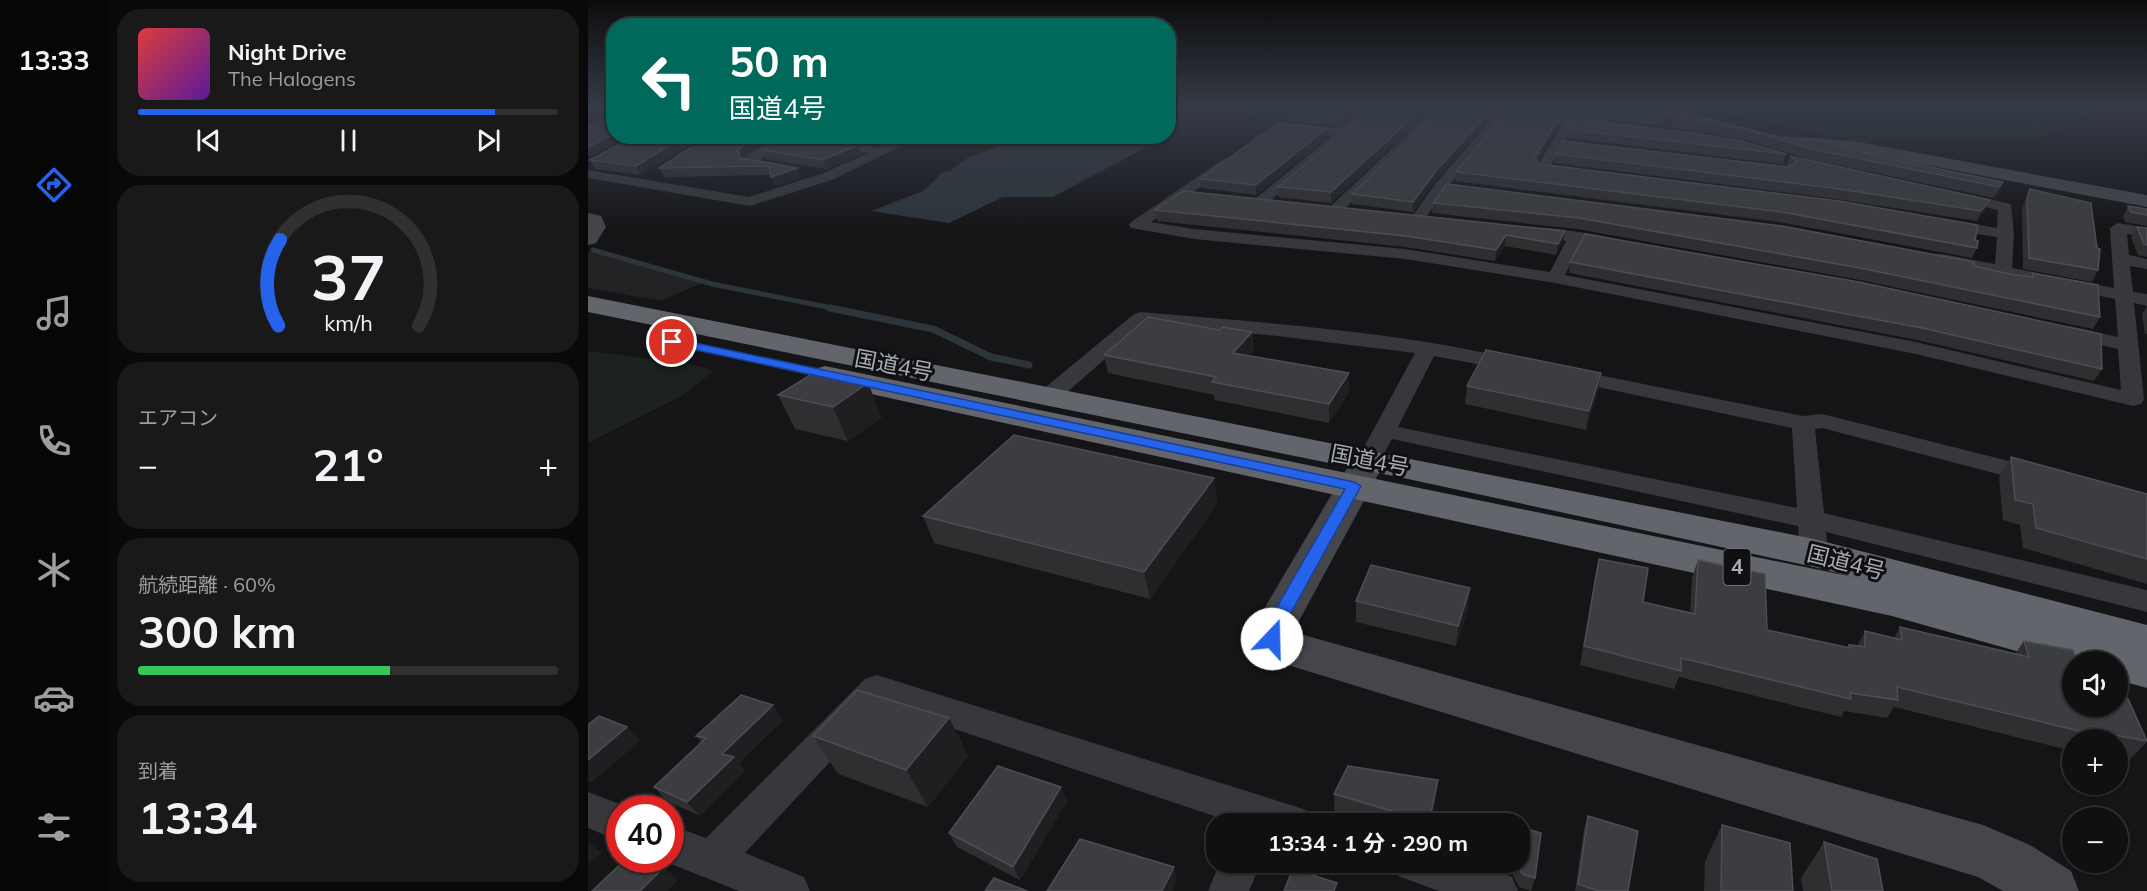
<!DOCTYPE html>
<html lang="ja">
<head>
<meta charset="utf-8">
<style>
	:root { --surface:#101011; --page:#19191a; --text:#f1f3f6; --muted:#9c9d9f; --line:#303031; --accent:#2563eb }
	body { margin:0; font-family:Mulish,"Noto Sans JP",sans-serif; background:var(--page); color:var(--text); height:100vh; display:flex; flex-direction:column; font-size:22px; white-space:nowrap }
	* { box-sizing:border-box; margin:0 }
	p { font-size:20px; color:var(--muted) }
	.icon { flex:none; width:33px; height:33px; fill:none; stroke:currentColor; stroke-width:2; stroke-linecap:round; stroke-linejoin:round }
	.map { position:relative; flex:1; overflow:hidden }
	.details { display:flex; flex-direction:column; gap:9px; padding:9px; background:#090909; width:480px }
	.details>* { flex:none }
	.banner { position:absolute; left:18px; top:18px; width:570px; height:126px; border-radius:24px; box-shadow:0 2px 4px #0004,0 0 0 2px var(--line); background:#00695c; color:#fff; overflow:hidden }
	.fabs { position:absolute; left:1474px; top:651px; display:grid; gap:12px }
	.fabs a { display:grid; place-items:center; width:66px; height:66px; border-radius:50%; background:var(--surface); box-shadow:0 2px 4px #0004,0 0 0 2px var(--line); font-size:30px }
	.speed { position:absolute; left:18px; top:795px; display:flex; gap:12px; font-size:30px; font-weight:700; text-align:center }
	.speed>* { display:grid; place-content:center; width:78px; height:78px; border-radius:50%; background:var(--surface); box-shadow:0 2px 4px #0004,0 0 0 2px var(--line); line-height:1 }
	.speed .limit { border:9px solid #d22; background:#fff; color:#111 }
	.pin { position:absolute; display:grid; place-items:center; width:51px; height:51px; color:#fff; margin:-26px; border:3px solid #fff; border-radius:50%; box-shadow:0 2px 6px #0007 }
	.me { position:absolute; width:66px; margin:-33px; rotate:21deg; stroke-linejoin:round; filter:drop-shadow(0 0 4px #0008) }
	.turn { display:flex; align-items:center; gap:21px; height:126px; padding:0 24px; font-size:27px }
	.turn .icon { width:78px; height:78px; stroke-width:2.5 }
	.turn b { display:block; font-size:42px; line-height:51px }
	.big { font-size:45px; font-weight:700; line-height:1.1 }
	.details .tile { flex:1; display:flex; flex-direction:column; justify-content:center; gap:9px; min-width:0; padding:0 21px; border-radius:24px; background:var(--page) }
	.details .dial { align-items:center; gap:0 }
	.dial svg { height:156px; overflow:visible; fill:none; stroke:var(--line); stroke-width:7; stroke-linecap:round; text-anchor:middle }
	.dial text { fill:var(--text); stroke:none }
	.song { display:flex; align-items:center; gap:18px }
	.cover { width:72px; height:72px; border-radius:9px; background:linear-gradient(135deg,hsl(0 70% 55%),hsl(270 70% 35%)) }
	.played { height:6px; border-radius:3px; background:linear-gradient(90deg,var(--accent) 85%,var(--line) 85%) }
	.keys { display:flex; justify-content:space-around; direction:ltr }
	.heat { display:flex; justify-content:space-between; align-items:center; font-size:33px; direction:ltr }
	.charge { height:9px; border-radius:4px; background:linear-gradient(90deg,#34c759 60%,var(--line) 0) }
	.trip { position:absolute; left:618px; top:813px; width:324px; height:60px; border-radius:24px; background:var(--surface); box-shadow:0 2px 4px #0004,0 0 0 2px var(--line); font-weight:700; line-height:60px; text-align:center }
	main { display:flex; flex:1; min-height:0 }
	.dock { display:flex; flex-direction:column; width:108px; justify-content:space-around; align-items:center; background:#060607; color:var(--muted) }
	.dock .icon { width:42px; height:42px }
	.dock .selected { color:var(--accent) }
	.dock b { font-size:27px; color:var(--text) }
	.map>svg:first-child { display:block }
</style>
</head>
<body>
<main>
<nav class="dock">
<b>13:33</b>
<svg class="icon selected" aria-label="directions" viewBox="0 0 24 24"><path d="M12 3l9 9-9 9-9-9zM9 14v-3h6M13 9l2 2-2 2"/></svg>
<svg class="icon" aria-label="music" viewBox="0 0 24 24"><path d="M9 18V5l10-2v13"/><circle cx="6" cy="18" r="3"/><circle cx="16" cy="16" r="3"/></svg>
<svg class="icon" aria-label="phone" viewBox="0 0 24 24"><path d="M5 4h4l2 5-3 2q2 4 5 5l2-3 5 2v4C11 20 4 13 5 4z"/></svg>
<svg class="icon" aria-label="climate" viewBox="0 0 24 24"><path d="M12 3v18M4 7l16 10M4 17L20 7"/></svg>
<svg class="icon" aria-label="car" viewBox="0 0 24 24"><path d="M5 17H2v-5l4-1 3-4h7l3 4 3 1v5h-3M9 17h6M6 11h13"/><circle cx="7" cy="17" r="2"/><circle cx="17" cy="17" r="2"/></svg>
<svg class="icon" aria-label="filters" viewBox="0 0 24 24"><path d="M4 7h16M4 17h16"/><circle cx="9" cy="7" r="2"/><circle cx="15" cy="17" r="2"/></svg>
</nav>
<section class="details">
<div class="tile">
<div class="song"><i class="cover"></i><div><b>Night Drive</b><p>The Halogens</p></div></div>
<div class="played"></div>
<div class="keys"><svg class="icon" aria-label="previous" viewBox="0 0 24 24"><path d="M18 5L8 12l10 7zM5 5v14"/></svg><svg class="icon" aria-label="pause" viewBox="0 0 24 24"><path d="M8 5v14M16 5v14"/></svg><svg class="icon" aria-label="next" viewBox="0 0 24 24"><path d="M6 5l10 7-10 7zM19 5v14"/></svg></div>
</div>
<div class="tile dial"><svg viewBox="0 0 100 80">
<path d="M14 69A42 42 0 1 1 86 69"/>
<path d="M14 69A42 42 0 0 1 15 25" stroke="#2563eb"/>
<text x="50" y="56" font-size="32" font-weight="700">37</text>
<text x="50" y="72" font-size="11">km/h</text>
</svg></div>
<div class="tile"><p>エアコン</p>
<div class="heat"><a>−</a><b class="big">21°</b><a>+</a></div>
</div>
<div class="tile"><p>航続距離 · 60%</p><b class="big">300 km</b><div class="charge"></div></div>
<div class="tile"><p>到着</p><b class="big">13:34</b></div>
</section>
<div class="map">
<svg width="1559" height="891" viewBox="0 0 1559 891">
	<rect width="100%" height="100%" fill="#151517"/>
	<!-- built -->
	<path fill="#222224" d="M3,251L100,278L114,283L73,301L0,288V252Z"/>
	<!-- green -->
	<path fill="#1c221d" d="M637,108H713L691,122Z
		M1116,108H1522L1528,109L1477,119L1475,129L1439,141L1391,138L1374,141L1288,139L1272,143Z
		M0,351L98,363L126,371L92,397L0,443Z"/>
	<!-- water -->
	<path fill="#2d343a" d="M436,137H577L465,197H415L361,223L283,211L335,191L355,172L362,171L381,157Z"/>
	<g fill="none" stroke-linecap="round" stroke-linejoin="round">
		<!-- stream-far1 -->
		<path stroke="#2d343a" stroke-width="5" d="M5,250L124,284L249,309"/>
		<!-- stream -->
		<path stroke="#2d343a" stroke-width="7" d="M242,308L345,329L403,357L441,365"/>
		<!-- street -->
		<path fill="#37373c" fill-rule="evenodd" d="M778,108H791L677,205H667L665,202L667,199L745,135L704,130V124L753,128Z
			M835,108L911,111L914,108H925L923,112L1018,120L1024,124L1018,128L986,125L963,165L986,168L988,171C980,178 956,175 948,168L975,124L917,118L858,189L836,220L831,222L823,217L826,214L848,183L906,117L855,113L753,212H743L740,209L743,206L843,112Z
			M190,136H205L171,160L194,164V170L156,165V157Z
			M259,136H271L267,143L292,148L316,136H333L246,179L162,206L0,178V170L161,197L236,173L280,153L255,148L253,145Z
			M637,158L642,159V165L563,222L606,229L817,249L962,272L978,241L944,236L936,231C944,222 1017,236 1032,240L1034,243L1026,248L993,243L977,275L1328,342L1533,390L1530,349L1474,336L1471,332L1474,328L1481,326L1530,337L1527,299L1348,263L1346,259L1348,255L1354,254L1407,264L1409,237L1357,229L1349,224L1357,219L1409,228L1410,210L1364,199L1362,196L1364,193L1369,192L1423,204L1426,234L1424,268L1526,288L1522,228L1530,223L1559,228V238L1539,234L1541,255L1559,259V269L1542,266L1545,292L1559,294V306L1546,303L1556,399L1553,404L1545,406L1328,354L967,283L817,259L606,239L543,228L541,225L543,222Z
			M553,312C676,323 813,331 933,361L936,365L933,369L926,371L846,356L810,427L1209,508L1204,428L981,381L973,380L970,375L973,370L981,369L1215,416L1234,414L1457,470L1461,476L1457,482L1448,484L1234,428L1227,429L1236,513L1559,590V612L1238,532L1240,553L1236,560L1226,563L1216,560L1212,553L1210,526L804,439L790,465L781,468L772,465L769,460L827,353L689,336L557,324L469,401H453L450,396L453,391L546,314Z
			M289,675L706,806L720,811L725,824H650L295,705L157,853L216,877L222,891H151L73,860H82V825L118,838L277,679Z
			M0,792L42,808H32V841L0,828Z
			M632,862H673L661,891H620Z
			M804,862H886L924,877L930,891H851L810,876Z"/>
		<!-- secondary -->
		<path fill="#45464c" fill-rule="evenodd" d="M1056,108H1082L1136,122L1138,125L1130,130L1059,111Z
			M1197,136L1265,141L1559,195V207L1265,151L1191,145L1188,141Z
			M0,213L13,216L18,227L8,243L0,245Z
			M781,450L793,453L798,460L705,632L1395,825L1442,845L1483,871L1491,891H1415L1390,877L674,657L662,639L663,631L764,460L769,453Z"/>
		<!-- highway -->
		<path fill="#63656c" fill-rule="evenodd" d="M0,296L1226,539L1559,625V688L1530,680V662H1485V667L1304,616L237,384L227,381L222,375L227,369L237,366L1265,577L1226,567L820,479L0,312Z"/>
	</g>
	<!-- wall -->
	<path fill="#2f2f32" d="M775,108L752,126L702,121V113Z
		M785,108H839V113L743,203L690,197V187Z
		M926,108H1072L1077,117L1075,126L926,110Z
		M902,111L901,119L846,182L825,212L764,204V194Z
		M1089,112L1197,138L1415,182L1410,193L1406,198L1221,159L1158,140L1082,127L1084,117Z
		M971,118L970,126L949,161L951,164L1387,240L1389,248L1384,258L1191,222L867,181L868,172Z
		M982,130L1198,154L1195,164L981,138Z
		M47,136H115L52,175L7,169L2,160Z
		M121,136H185L154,159L209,168L213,177L187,186L182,175L76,177L71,168Z
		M193,136H257L253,141L270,145L273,154L238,169L178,159L175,150Z
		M269,136H312L292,146L271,141Z
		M739,137L668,195L613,188L612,179Z
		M968,154L1200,167L1201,166L1199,165L1202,156L1402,200L1397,210L1389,221L1248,199L967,163Z
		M859,184L1386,266L1426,275L1442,277L1444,273L1512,317L1505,329L1267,279L989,229L844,213L845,203Z
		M1442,189L1510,270L1504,282L1435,269L1434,208Z
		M1540,206L1559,209V226L1537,222L1535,216Z
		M567,210L977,231L975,242L968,255L917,246L907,261L817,247L569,221Z
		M1549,227L1559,228V257L1550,255L1543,237Z
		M982,262L1271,282L1514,369L1506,381L1329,340L981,273Z
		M1559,306V334H1557L1554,314Z
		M631,330L664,332L666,350L661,355L761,373V392L741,423L627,400L626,395L520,373L516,355Z
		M879,386L1010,391L998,430L877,404Z
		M190,395L294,417L260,441L207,429Z
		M1423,457L1559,494V584L1435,548L1432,525L1415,520L1411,477Z
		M626,478L629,504L562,599L346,543L335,516Z
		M1011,559L1055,602L1102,613L1104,578L1110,560L1179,630L1260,648L1261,645L1269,646L1277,631L1306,638L1312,627L1427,654L1436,641L1485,706L1559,742L1542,759L1530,757V740H1485V751L1306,707L1299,718L1256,711L1253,717L1091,677L1086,689L992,665L1007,577Z
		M768,601L880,609L868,646L768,622Z
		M185,705L195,720L151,763L157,771L112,816L79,801L66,787L114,743L108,736Z
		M361,718L380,756L340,807L250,774L225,736Z
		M473,787L479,801L432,880L369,847L361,833Z
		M746,794L846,817L845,824H747Z
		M1000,816L1040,891H987L996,829Z
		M1134,825L1205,891H1116L1117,861Z
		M1236,842L1295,891H1215L1213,878Z
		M893,862H932L947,878L943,891L931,887L925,875Z"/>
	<!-- shaded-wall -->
	<path fill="#1f1f21" d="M14,108H23L25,113L0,123V113Z
		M764,108H775L752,126V117Z
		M835,108H839V113L743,203V192Z
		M902,111L901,119L846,182L825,212V202L847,172Z
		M971,118L970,126L946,167L947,158Z
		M739,128V137L668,195V185Z
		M26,134V136H41L0,158V147Z
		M97,136H115L52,175L48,166Z
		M170,136H185L154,159L156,167L152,158L150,150Z
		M248,136H257L251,144Z
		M290,136H312L292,146L289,137Z
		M270,145L273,154L238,169L235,160Z
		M209,168L213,177L187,186L183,177Z
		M1415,182L1410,193L1406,198L1411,187Z
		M1402,200L1397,210L1389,221L1393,211Z
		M977,231L975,242L968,255L970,244Z
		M918,235L917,246L907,261L908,250Z
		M664,332L666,350L647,371L645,353Z
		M761,373V392L741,423V404Z
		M1013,373L1010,391L998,430L1001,411Z
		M280,383L294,417L260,441L245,407Z
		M626,478L629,504L562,599L556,572Z
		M882,588L880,609L868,646L870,626Z
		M185,705L195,720L151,763L157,771L112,816L99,802L134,754Z
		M361,718L380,756L340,807L318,770Z
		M39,727L52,741L3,783L0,781V760Z
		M850,780L845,824H841Z
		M473,787L479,801L432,880L425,867Z
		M0,841L13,853L0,865Z
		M76,867L90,880L80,891H52Z
		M586,867L589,881L585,891H574Z"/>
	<!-- building -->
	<path fill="#3c3d40" stroke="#4d4e53" stroke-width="1.5" d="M0,108H14L0,113Z
		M24,108H26V134L0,147V126L23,117Z
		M708,108H764L752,117L702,113Z
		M785,108H835L743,192L690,187Z
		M856,108L902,111L847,172L825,202L764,194Z
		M988,108H1072L1077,117Z
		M1089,112L1197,138L1232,141L1288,156L1415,182L1411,187L1224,149L1160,130L1084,117Z
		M919,113L971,118L947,158L951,164L1251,201L1390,225L1387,240L1390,241L1389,248L1194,212L868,172Z
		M988,119L1105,133L1153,141L1198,154L982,130Z
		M690,123L739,128L668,185L612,179Z
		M47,136H97L48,166L2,160Z
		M121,136H170L150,150L152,158L209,168L183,177L181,166L71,168Z
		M193,136H248L250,141L270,145L235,160L175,150Z
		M975,141L1200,167L1209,162L1202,156L1402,200L1393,211L1252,189L968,154Z
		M859,184L1194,226L1386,262V266L1426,275L1445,277L1444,273L1510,285L1512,317L1272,268L991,218L845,203Z
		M1442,189L1503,203L1509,248L1512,249L1510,270L1441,258L1439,198Z
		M595,191L977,231L970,244L918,235L908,250L818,236L567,210Z
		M1540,206L1559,209V215L1543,212Z
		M1549,227L1559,228V245L1556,244Z
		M997,234L1271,282L1513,334L1514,369L1334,328L982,262Z
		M560,317L631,330L635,327L664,332L645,353L761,373L741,404L624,382L628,377L516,355Z
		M898,350L1013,373L1001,411L879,386Z
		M227,372L280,383L245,407L190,395Z
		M426,435L626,478L556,572L335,516Z
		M1423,457L1559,494V559L1448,528L1445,504L1427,500Z
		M1011,559L1060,568L1055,602L1107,614L1110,560L1177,574L1179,630L1262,648L1261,645L1277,647V631L1314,640L1312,627L1441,657L1436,641L1485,650L1489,662H1485V706H1530V698L1540,699L1559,741L1515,733L1516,737L1309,687L1310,700L1262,693L1263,699L1093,658V671L996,646Z
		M783,565L882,588L870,626L768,601Z
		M269,690L361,718L318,770L225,736Z
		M153,695L185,705L134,754L146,757L99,802L66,787L118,738L108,736Z
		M11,716L39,727L0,760V725Z
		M410,766L473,787L425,867L361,833Z
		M760,766L850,780L841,822L746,794Z
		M1000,816L1050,831L1040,891H1010L990,884Z
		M900,818L919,824H899Z
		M1134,825L1202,843L1205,891H1133Z
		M932,827L953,833L947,878L934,874L928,862H932Z
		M492,839L586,867L574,891H459Z
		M1236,842L1289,859L1295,891H1244Z
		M37,860H59L76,867L52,891H4Z
		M705,869L749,883L746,891H696Z
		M406,878L439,891H397Z"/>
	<!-- sky -->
	<linearGradient id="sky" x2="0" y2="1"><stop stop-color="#0c0c0d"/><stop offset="0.46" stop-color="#353b47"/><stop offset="1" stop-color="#353b47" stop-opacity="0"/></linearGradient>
	<rect width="1559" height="233" fill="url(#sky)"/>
	<!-- route -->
	<path fill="#2563eb" stroke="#184099" stroke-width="1.5" d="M84,338L766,482L773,486L693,631L690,644H678L675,631L757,489L80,344L78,342Z"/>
	<g text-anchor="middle" stroke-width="6" stroke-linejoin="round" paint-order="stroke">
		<!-- shield labels -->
		<rect fill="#101012" stroke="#7a7d85" stroke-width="1.5" x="1135.5" y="549" width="27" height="36" rx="4.5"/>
		<g font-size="21" font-weight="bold" fill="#a8acb6">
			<text x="1149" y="574">4</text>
		</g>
		<!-- street labels -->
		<g font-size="22" fill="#a8acb6" stroke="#101012">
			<text transform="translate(306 365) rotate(11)" y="8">国道4号</text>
			<text transform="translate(782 460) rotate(11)" y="8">国道4号</text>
			<text transform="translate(1258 562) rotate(14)" y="8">国道4号</text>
		</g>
	</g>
</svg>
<div class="fabs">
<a><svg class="icon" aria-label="sound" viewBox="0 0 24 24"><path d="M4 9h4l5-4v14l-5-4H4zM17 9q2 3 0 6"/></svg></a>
<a>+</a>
<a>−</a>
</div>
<div class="speed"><div class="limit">40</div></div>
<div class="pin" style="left:84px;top:342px;background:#d93025"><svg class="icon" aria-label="arrive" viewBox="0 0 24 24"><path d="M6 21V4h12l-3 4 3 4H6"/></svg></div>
<svg class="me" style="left:684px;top:639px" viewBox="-20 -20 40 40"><circle r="19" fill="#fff"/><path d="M0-13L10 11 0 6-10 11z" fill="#2563eb"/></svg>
<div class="trip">13:34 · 1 分 · 290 m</div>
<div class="banner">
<div class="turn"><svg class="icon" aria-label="left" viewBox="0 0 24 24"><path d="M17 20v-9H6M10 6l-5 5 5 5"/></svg><div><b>50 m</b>国道4号</div></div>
</div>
</div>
</main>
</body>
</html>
